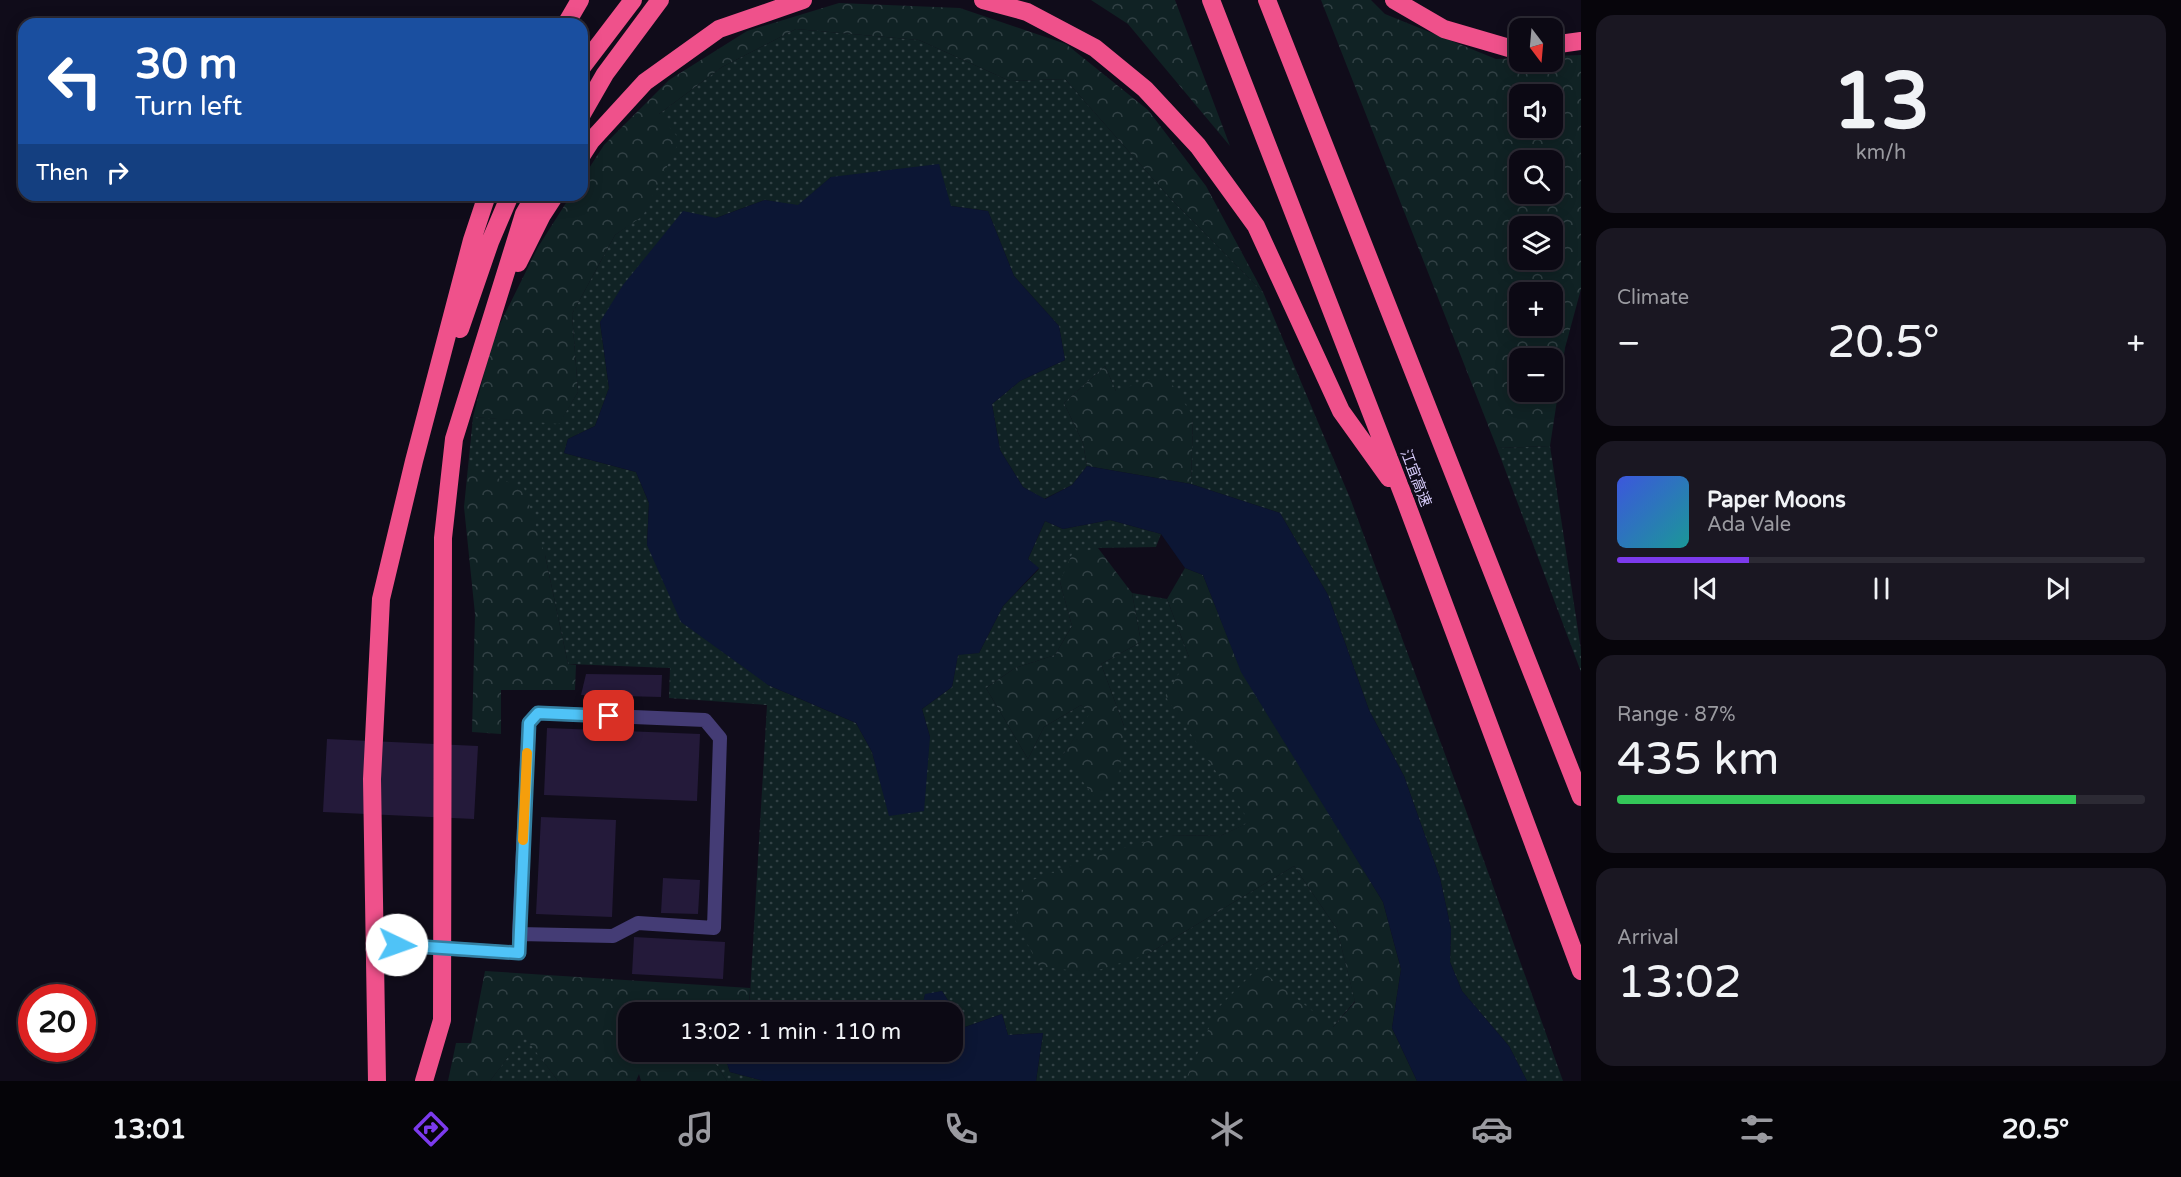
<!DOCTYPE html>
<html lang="en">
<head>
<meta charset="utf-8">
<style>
	:root { --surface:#0c0914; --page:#1a1722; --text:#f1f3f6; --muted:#9a9aa0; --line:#2c2a34; --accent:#7c3aed }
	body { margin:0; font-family:"Varela Round","Noto Sans SC",sans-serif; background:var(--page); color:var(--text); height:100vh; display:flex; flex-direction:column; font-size:22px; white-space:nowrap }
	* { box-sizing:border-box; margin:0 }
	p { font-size:20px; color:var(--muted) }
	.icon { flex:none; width:33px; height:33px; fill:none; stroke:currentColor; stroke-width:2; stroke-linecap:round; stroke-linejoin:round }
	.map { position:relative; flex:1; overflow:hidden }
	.side { display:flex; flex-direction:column; gap:15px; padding:15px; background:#07050b; width:600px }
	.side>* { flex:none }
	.banner { position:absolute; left:18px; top:18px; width:570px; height:183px; border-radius:18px; box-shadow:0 3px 15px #0003,0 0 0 2px var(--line); background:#1a4fa0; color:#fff; overflow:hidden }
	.needle { width:39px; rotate:164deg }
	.controls { position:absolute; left:1509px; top:18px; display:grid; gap:12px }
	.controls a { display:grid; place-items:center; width:54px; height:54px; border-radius:12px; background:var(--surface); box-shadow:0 3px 15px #0003,0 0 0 2px var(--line); font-size:30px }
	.speed { position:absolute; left:18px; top:984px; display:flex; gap:12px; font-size:30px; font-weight:700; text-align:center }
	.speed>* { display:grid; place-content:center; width:78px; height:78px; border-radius:50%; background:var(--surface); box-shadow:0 3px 15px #0003,0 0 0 2px var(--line); line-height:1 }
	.speed .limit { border:9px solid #d22; background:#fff; color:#111 }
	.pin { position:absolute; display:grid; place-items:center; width:51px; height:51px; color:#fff; margin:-26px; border-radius:12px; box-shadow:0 3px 9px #0006 }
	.me { position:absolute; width:66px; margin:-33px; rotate:93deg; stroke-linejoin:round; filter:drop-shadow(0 0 4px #0008) }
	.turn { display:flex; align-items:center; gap:21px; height:126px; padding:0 18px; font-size:27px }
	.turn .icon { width:78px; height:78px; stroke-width:2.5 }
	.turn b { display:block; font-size:42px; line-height:51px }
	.then { display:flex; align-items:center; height:57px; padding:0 18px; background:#0003; gap:12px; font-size:22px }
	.big { font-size:45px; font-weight:600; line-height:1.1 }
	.side .card { flex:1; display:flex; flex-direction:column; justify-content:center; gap:9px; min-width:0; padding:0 21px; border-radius:18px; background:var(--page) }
	.side .dial { align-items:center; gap:0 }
	.dial b { font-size:78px; line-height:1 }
	.song { display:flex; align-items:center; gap:18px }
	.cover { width:72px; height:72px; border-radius:9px; background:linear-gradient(135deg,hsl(230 70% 55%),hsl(180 70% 35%)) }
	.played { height:6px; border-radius:3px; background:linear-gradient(90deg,var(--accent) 25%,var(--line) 25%) }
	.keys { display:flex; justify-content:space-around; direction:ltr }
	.heat { display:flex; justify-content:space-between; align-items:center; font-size:33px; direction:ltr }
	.charge { height:9px; border-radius:4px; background:linear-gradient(90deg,#34c759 87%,var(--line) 0) }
	.trip { position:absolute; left:618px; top:1002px; width:345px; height:60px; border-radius:18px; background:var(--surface); box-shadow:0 3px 15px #0003,0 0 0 2px var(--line); font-weight:600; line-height:60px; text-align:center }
	.tabs { display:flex; height:96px; justify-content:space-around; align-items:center; background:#050408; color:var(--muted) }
	.tabs .icon { width:42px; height:42px }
	.tabs .selected { color:var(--accent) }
	.tabs b { font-size:27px; color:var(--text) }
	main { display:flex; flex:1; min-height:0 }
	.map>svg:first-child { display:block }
</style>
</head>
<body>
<main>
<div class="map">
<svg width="1581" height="1081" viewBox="0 0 1581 1081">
	<defs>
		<pattern id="grass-dots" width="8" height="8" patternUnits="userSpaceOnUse" patternTransform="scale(1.5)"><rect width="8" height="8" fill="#102224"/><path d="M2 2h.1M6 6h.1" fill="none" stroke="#324145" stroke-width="1.8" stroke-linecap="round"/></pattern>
		<pattern id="forest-crowns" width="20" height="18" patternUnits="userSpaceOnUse" patternTransform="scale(1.5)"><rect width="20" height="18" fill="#102224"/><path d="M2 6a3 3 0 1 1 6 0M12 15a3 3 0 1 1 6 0" fill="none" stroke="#324145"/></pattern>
	</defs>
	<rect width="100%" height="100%" fill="#100c1a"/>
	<!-- grass -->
	<path fill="url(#grass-dots)" d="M796,29L919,40L1010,81L1065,79L1169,197L1263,292L1350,498L1465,808L1563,1081H1527L1509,1046L1462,991L1450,962L1451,929L1440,878L1404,776L1369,710L1328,595L1280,513L1191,484L1193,416L1116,391L1105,366L1064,403L1083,443L1087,466L1072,485L1044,499L1023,487L1000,450L992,404L1020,381L1065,360L1059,326L1014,276L988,211L951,206L831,177L798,206L765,200L716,218L600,322L609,388L595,426L568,439L564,453L636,472L649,503L647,545L768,685L856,723L872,752L890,816L930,737L922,709L952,687L958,654L979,653L1003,606L1039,569L1028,559L1045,521L1063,529L1110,520L1161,534L1156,547L1098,548L1060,582L1072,626L1055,655L1015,668L986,688L1028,759L1044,727L1081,705L1091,713L1063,755L1124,726L1101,664L1141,642L1132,593L1167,599L1189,657L1222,779L1251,822L1220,836L1169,835L1146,955L1294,866L1337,929L1355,1001L1333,1027L1187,1078L1185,1081H1036L1043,1033L1008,1035L1002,1014L965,1027L942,991L925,995L921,1012H749L767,705L669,698L670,668L568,664L545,555L468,467L473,417L559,423L578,392L572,314L615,235L643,215L659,114L722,67Z
		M1550,446L1581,650V672L1497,448Z
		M524,1035L558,1081H490Z
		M708,1052H733L724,1055L730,1072L764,1081H727Z"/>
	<!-- forest -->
	<path fill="url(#forest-crowns)" fill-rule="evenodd" d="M1091,0H1175L1230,146L1128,24Z
		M1321,0H1371L1385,14L1496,59L1519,58L1520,62H1552L1553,56L1581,55V289L1565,348L1550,446L1497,448ZM1520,94H1552V128H1520ZM1520,160H1552V194H1520ZM1520,226H1552V260H1520ZM1520,292H1552V326H1520ZM1520,358H1552V392H1520Z
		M839,3L960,8L1066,44L1148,110L1206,186L1263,292L1169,197L1065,79L1010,81L919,40L796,29L722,67L659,114L680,140L643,216L615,235L572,314L578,392L559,424L473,417L493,338L538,247L571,195H582V179L604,145L669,80L747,31Z
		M1105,366L1116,391L1165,374L1193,416L1191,484L1087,466L1083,443L1064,403Z
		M468,467L524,488L545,555L568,664L576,665L575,690H501V734L472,732L475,614L464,507Z
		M1098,548L1132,593L1141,642L1101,664L1124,726L1119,778L1095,798L1063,755L1090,713L1081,705L1044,727L1028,759L986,688L1015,668L1055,655L1072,626L1060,582L1072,554Z
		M1185,568L1203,575L1238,663L1383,902L1401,969L1392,1028L1417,1081H1185L1218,1008L1258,968L1333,1027L1355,1002L1337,929L1294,866L1146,955L1089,973L1039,966L1015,920L1025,883L1093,857L1169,835L1220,836L1250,822L1165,696L1189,657L1167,599Z
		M485,971L750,988L749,1012H628V1052H708L727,1081H641L639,1074L636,1081H558L524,1036L490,1081H448L456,1043H471Z"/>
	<!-- water -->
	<path fill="#0c1634" d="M939,164L951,206L988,211L1014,276L1059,326L1065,360L1020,381L992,404L1000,450L1023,487L1045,499L1072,485L1087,466L1191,484L1280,513L1328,595L1369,710L1404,776L1440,878L1451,929L1450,962L1462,991L1509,1046L1527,1081H1417L1392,1028L1401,969L1383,902L1241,672L1203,575L1185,568L1161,534L1110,520L1063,529L1045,521L1028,559L1039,568L1003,606L979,653L958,655L952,687L922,709L930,737L924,811L889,816L872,752L856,723L768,685L681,622L647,545L649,503L636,472L564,453L568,439L595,426L609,388L600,322L623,285L683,211L716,218L765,200L798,205L831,177Z
		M942,991L965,1027L1002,1014L1008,1035L1043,1033L1036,1081H764L730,1072L724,1055L733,1052H952V1012H921L925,994Z"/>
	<!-- building -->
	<path fill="#241a3a" d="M586,674L662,675L661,697L581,695Z
		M547,728L700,734L697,801L544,795Z
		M327,739L478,746L474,819L323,812Z
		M541,817L616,820L612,917L536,914Z
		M663,878L700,880L698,914L661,913Z
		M634,937L725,942L723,979L632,974Z"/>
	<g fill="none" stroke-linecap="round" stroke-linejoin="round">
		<!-- service -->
		<path stroke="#443c75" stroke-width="14" d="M374,944L519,953V934L529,723L538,713L705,720L720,738L714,928L638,923L613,936L519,934"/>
		<!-- motorway -->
		<path stroke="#ef518b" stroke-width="18" d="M983,0L1027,12L1095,48L1145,89L1198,146L1256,226L1341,411L1389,478
			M1211,0L1405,500L1581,971
			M1267,0L1581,797
			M1394,0L1444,29L1509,48L1520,47
			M566,24L580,0
			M1552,45L1581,41
			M582,67L633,0
			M582,114L605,74L660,0
			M582,155L591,141L645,82L719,29L803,0
			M518,263L542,215L555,195
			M460,329L490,242L510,195
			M377,1081L372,779L381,599L414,461L472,240L487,195
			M424,1081L442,1020L443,538L454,439L524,214L535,195"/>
	</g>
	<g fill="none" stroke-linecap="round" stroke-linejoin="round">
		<defs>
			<path id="route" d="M397,945L519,953L529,723L538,713L609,716"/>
		</defs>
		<!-- route casing -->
		<use href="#route" stroke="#337fa1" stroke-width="15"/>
		<!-- route -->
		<use href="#route" stroke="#4fc3f7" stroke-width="10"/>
		<!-- slow -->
		<path stroke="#f59e0b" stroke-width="10" d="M523,840L527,753"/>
	</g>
	<g text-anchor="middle" stroke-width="6" stroke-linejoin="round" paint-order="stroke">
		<!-- street labels -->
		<g font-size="15" fill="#d6cbfa" stroke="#100c1a">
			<text transform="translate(1416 478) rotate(69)" y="5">江宜高速</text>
		</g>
	</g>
</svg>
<div class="controls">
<a><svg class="needle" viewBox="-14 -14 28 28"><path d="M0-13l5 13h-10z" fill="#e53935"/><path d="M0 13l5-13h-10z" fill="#9a9aa0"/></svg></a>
<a><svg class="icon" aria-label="sound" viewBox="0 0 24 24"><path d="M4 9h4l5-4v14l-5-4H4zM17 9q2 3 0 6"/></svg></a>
<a><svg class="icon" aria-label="search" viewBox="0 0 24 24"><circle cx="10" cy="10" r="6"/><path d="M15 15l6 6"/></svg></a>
<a><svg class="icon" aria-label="layers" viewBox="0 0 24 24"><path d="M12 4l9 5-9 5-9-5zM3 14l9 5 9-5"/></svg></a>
<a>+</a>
<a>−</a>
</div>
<div class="speed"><div class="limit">20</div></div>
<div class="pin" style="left:609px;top:716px;background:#d93025"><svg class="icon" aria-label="arrive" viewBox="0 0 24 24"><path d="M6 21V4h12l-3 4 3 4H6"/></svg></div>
<svg class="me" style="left:397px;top:945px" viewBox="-20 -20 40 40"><circle r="19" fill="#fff"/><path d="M0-13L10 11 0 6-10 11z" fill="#4fc3f7"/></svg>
<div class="trip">13:02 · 1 min · 110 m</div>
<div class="banner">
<div class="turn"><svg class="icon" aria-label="left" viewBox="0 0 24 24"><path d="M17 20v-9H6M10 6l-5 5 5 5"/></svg><div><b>30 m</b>Turn left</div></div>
<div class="then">Then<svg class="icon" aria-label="right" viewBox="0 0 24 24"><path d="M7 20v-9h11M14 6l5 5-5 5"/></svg></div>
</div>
</div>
<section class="side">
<div class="card dial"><b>13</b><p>km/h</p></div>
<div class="card"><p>Climate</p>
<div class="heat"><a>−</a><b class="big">20.5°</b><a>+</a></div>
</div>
<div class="card">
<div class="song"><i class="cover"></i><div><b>Paper Moons</b><p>Ada Vale</p></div></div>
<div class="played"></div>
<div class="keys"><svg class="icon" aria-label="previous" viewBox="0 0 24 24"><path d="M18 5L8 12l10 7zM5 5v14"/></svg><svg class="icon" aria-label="pause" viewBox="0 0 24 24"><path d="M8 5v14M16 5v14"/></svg><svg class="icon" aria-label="next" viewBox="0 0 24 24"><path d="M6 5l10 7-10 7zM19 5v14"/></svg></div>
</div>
<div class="card"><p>Range · 87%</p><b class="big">435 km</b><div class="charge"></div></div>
<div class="card"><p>Arrival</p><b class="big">13:02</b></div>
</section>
</main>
<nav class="tabs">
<b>13:01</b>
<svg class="icon selected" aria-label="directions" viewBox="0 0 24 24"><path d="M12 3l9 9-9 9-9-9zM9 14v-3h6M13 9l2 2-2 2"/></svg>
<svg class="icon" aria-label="music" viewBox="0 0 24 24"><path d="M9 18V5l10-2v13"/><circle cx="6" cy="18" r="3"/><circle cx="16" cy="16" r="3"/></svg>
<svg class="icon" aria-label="phone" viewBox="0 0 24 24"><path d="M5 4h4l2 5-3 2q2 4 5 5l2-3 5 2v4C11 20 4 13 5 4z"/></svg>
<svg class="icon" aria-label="climate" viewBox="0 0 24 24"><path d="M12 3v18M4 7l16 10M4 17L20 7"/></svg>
<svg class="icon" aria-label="car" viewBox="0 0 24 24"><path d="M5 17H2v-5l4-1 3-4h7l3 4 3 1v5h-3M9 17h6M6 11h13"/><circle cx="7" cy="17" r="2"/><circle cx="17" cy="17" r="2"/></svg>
<svg class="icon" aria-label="filters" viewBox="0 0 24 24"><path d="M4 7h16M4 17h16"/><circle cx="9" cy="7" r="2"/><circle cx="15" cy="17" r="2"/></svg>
<b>20.5°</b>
</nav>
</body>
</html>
